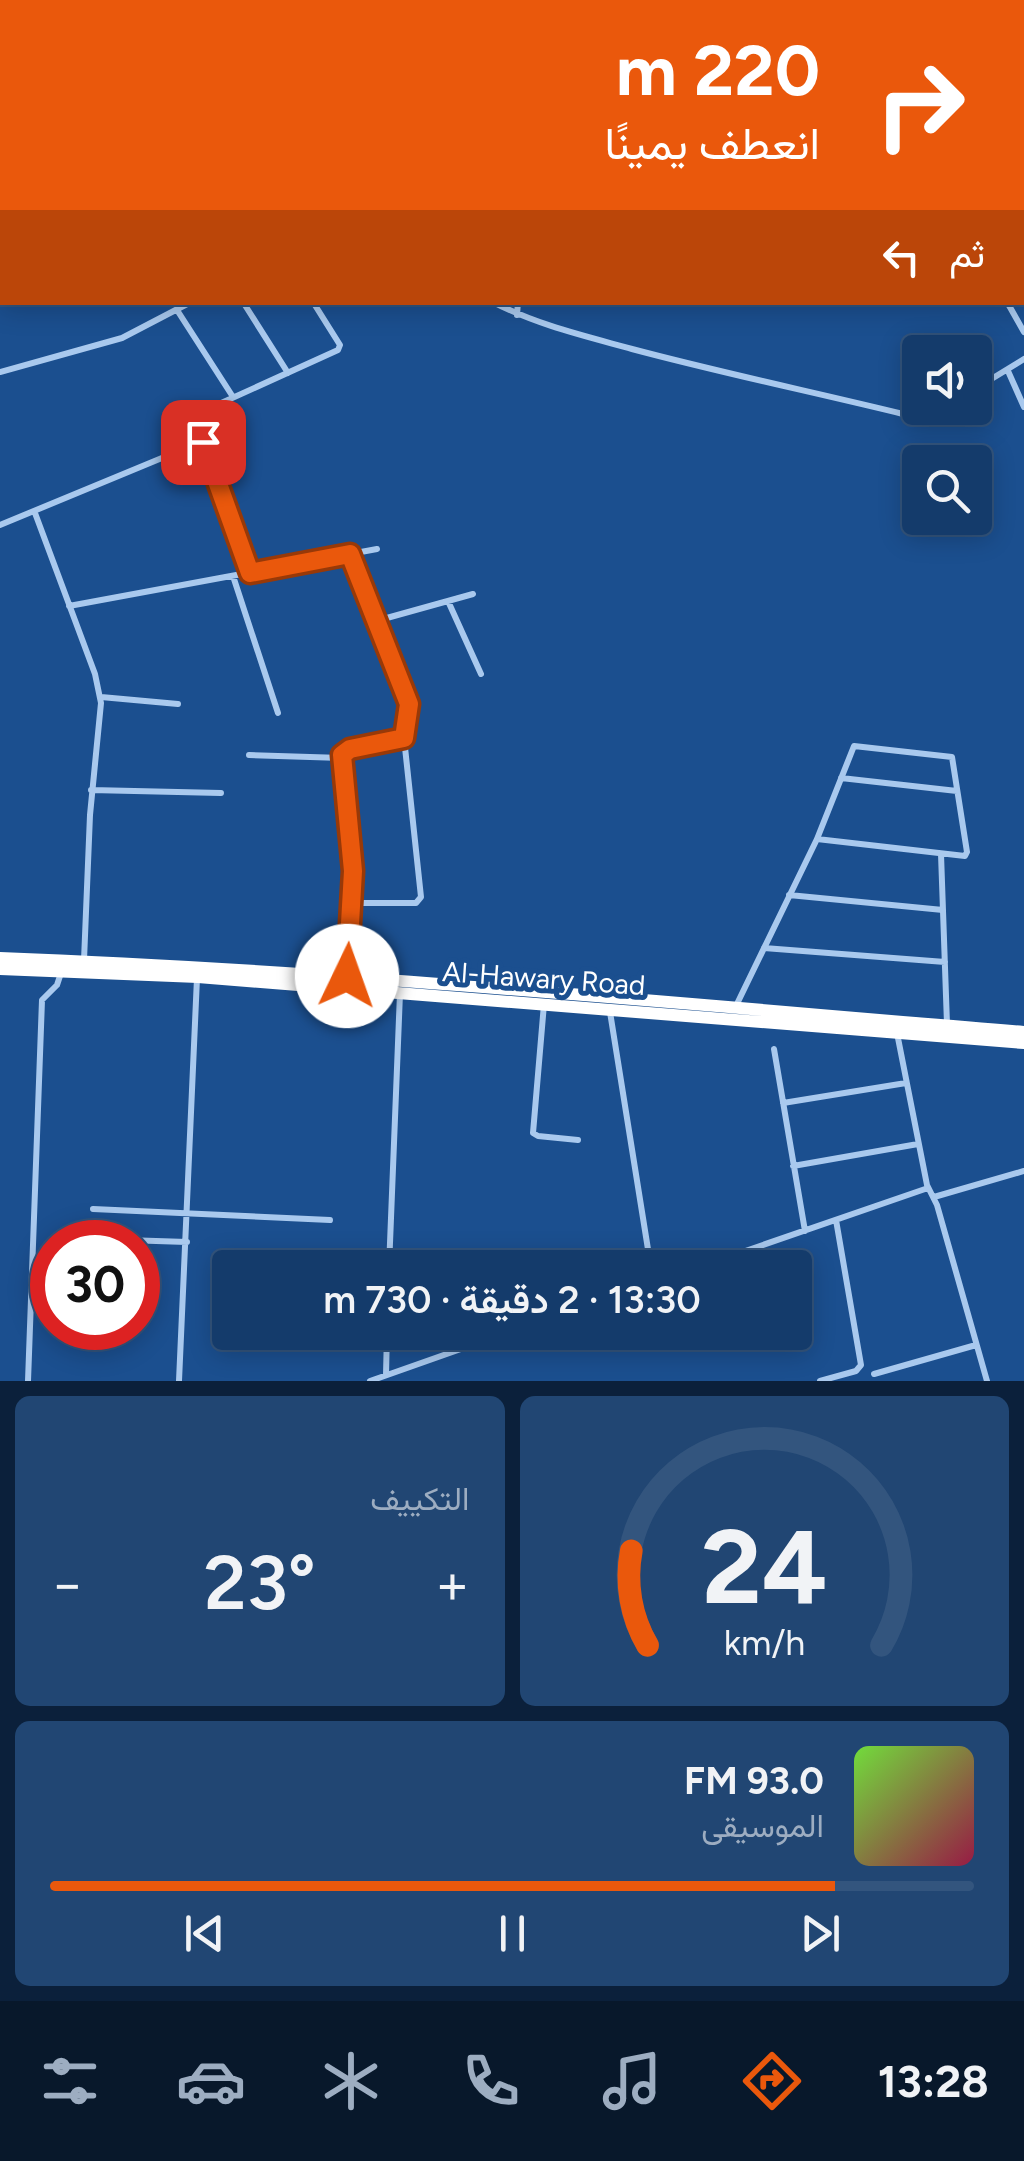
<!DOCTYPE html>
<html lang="ar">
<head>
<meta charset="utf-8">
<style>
	:root { --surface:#143b6b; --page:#214673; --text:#f1f3f6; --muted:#9dadc1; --line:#33557e; --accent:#ea580c }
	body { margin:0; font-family:Figtree,Vazirmatn,sans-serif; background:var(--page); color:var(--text); direction:rtl; height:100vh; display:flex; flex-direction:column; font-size:38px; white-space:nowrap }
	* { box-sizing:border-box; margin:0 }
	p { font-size:32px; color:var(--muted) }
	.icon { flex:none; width:55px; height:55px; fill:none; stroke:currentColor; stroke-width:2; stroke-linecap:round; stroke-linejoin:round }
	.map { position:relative; height:1381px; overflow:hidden; direction:ltr }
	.sheet { display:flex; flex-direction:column; gap:15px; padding:15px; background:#0b203b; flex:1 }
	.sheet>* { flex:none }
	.banner { position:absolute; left:0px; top:0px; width:1025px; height:305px; box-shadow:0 5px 25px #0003,0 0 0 2px var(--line); direction:rtl; background:#ea580c; color:#fff; overflow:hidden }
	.tools { position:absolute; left:902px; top:335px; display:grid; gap:20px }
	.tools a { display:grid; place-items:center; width:90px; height:90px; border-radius:10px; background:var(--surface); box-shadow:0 5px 25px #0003,0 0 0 2px var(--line); font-size:50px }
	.speed { position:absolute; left:30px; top:1220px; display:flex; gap:20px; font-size:50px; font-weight:700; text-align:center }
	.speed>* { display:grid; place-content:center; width:130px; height:130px; border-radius:50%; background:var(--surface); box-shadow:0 5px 25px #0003,0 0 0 2px var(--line); line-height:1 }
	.speed .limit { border:15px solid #d22; background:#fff; color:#111 }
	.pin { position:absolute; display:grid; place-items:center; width:85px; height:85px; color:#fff; margin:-42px; border-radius:20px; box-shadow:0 5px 15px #0006 }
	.me { position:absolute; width:110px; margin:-55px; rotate:3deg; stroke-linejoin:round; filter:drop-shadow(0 0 8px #0008) }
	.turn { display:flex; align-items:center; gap:35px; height:210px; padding:0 40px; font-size:45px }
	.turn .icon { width:130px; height:130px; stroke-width:2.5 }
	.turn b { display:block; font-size:70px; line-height:85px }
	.then { display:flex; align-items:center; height:95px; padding:0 40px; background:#0003; gap:20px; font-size:38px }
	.big { font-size:75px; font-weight:600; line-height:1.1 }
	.sheet .widget { flex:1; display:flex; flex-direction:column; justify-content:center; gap:15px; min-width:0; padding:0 35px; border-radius:15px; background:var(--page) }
	.sheet .dial { align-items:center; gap:0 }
	.dial svg { height:260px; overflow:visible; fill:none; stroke:var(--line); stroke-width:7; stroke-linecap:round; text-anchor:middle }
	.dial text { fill:var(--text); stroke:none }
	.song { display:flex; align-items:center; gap:30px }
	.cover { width:120px; height:120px; border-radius:15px; background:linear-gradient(135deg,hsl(100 70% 55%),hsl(340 70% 35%)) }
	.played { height:10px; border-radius:5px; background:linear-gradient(90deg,var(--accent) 85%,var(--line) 85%) }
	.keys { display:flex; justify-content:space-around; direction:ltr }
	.heat { display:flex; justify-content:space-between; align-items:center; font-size:55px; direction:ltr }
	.sheet .tiles { flex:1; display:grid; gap:15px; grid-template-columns:1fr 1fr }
	.widget:last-child { grid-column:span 2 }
	.trip { position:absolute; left:212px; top:1250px; width:600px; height:100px; border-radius:10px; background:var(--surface); box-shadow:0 5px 25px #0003,0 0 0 2px var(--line); font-weight:600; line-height:100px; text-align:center; direction:rtl }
	.menu { display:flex; height:160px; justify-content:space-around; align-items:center; background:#08182b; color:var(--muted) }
	.menu .icon { width:70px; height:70px }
	.menu .on { color:var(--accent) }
	.menu b { font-size:45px; color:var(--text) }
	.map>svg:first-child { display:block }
</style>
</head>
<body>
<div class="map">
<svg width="1024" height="1381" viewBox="0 0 1024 1381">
	<rect width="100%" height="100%" fill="#1b4f8f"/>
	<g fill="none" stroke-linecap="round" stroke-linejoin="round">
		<!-- street -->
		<path stroke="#a9c9ee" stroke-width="6" d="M218,0L222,2
			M358,0L361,2
			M496,0L497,2
			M559,0V2
			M625,0L626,2
			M688,0L689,2
			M753,0L754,2
			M819,0L820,2
			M67,2L69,0
			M144,2L146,0
			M205,2L206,0
			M263,2L265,0
			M473,2L478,0
			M0,197H2
			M243,302L288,373
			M493,302C537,325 585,336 632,349C722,373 813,392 903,414L933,408
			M1007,302L1024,332
			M177,310L233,397
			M517,315L518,302
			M1008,371L1024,407
			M0,372L122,338L191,302
			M975,389L1024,359
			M177,423L338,350L340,345L313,302
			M35,513L95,674L101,703L90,815L84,960
			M0,525L203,441L250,573
			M233,576L278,713
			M448,601L481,674
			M69,606L377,549
			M376,621L473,594
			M101,697L178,704
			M249,755L342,758
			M841,778L957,791
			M91,790L221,793
			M941,854L947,1024
			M789,895L943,910
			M351,903H416L421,897L404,738
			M764,948L945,962
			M347,976L353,871L342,755L350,749L404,738L409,703L350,554
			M544,1004L533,1133L538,1136L578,1140
			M735,1008L817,839L854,746L952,757L967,852L965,856L817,839
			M610,1012L651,1268
			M897,1033L927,1185L937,1205L987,1381
			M774,1049L805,1231
			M783,1103L906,1083
			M793,1166L918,1144
			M934,1197L1024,1171
			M93,1209L330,1220
			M94,1239L187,1242
			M389,1268L400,993
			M696,1268L928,1188
			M874,1374L976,1345
			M386,1375L387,1332
			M28,1381L42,1000L57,985L62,970
			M179,1381L197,978
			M370,1381L509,1332
			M820,1381L856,1371L861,1365L836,1220"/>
		<!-- highway -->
		<path stroke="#fff" stroke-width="12" d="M0,958C342,971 683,1004 1024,1032
			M0,969L198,977L1024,1043"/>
	</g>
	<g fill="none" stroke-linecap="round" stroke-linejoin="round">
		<defs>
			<path id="route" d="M203,442L250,573L350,554L409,704L404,738L350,749L342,755L353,871L347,976"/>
		</defs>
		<!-- route casing -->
		<use href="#route" stroke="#983908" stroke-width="25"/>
		<!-- route -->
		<use href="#route" stroke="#ea580c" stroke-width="18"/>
	</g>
	<g text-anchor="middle" stroke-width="10" stroke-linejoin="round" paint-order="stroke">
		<!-- street labels -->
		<g font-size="28" fill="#fff" stroke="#1b4f8f">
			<text transform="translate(544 978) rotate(4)" y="10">Al-Hawary Road</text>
		</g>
	</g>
</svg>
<div class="tools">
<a><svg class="icon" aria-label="sound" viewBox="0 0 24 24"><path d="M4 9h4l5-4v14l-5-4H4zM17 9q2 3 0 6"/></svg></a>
<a><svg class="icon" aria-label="search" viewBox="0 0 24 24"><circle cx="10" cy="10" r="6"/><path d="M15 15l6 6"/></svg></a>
</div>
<div class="speed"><div class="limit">30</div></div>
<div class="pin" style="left:203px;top:442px;background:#d93025"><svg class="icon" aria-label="arrive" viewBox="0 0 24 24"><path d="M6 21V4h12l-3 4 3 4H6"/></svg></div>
<svg class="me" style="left:347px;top:976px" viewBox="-20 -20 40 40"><circle r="19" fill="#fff"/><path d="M0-13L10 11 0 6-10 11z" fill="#ea580c"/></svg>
<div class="trip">13:30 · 2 دقيقة · 730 m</div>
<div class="banner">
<div class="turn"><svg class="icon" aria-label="right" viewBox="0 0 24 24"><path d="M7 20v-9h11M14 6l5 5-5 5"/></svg><div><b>220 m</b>انعطف يمينًا</div></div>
<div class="then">ثم<svg class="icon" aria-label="left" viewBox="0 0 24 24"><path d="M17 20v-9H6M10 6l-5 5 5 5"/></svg></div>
</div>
</div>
<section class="sheet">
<div class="tiles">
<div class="widget dial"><svg viewBox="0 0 100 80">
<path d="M14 69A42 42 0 1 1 86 69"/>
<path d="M14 69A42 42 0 0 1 9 40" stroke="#ea580c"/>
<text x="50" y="56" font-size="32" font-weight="700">24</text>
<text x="50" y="72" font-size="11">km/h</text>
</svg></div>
<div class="widget"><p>التكييف</p>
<div class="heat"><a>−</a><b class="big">23°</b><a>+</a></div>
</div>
<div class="widget">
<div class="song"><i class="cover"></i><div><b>93.0 FM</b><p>الموسيقى</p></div></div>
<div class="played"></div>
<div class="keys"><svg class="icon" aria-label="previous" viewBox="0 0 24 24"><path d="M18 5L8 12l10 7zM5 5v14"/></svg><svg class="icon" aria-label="pause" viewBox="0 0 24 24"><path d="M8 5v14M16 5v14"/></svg><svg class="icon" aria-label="next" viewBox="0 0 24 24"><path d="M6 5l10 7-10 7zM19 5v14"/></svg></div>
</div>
</div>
</section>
<nav class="menu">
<b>13:28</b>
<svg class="icon on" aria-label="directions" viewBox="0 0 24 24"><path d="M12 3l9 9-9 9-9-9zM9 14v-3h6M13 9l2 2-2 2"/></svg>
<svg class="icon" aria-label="music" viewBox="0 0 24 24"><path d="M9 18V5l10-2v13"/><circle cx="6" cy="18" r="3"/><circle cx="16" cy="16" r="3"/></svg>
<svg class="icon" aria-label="phone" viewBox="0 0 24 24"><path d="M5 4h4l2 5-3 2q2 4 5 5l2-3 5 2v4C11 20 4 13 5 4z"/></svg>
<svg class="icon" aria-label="climate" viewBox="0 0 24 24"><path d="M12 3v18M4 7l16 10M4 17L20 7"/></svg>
<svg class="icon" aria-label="car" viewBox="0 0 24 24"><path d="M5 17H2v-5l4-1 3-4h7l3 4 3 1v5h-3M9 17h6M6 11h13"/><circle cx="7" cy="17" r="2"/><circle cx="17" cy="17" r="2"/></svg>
<svg class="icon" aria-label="filters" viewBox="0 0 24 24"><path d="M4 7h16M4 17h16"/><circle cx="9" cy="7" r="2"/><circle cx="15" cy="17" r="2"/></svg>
</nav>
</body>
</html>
